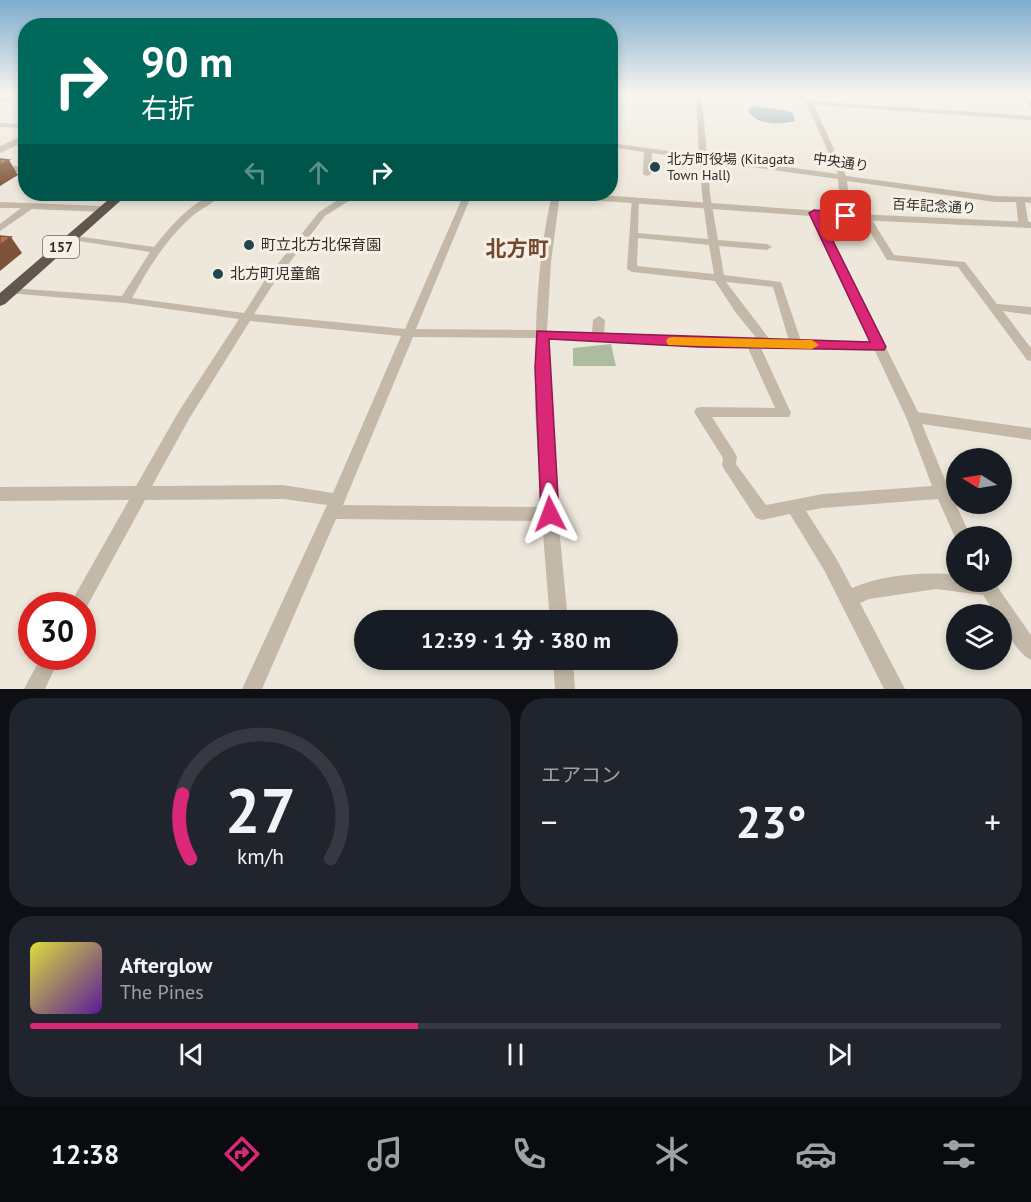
<!DOCTYPE html>
<html lang="ja">
<head>
<meta charset="utf-8">
<style>
	:root { --surface:#171b24; --page:#20242c; --text:#f1f3f6; --muted:#9ea1a6; --line:#363941; --accent:#db2777 }
	body { margin:0; font-family:"PT Sans","Noto Sans JP",sans-serif; background:var(--page); color:var(--text); height:100vh; display:flex; flex-direction:column; font-size:22px; white-space:nowrap }
	* { box-sizing:border-box; margin:0 }
	p { font-size:20px; color:var(--muted) }
	.icon { flex:none; width:33px; height:33px; fill:none; stroke:currentColor; stroke-width:2; stroke-linecap:round; stroke-linejoin:round }
	.map { position:relative; height:689px; overflow:hidden }
	.panel { display:flex; flex-direction:column; gap:9px; padding:9px; background:#0d0f14; flex:1 }
	.panel>* { flex:none }
	.banner { position:absolute; left:18px; top:18px; width:600px; height:183px; border-radius:24px; box-shadow:0 3px 9px #0003; background:#00695c; color:#fff; overflow:hidden }
	.needle { width:39px; rotate:281deg }
	.tools { position:absolute; left:946px; top:448px; display:grid; gap:12px }
	.tools a { display:grid; place-items:center; width:66px; height:66px; border-radius:50%; background:var(--surface); box-shadow:0 3px 9px #0003; font-size:30px }
	.speed { position:absolute; left:18px; top:592px; display:flex; gap:12px; font-size:30px; font-weight:700; text-align:center }
	.speed>* { display:grid; place-content:center; width:78px; height:78px; border-radius:50%; background:var(--surface); box-shadow:0 3px 9px #0003; line-height:1 }
	.speed .limit { border:9px solid #d22; background:#fff; color:#111 }
	.pin { position:absolute; display:grid; place-items:center; width:51px; height:51px; color:#fff; margin:-26px; border-radius:12px; box-shadow:0 3px 9px #0006 }
	.me { position:absolute; width:66px; margin:-33px; rotate:357deg; stroke-linejoin:round; filter:drop-shadow(0 0 4px #0008) }
	.turn { display:flex; align-items:center; gap:21px; height:126px; padding:0 24px; font-size:27px }
	.turn .icon { width:78px; height:78px; stroke-width:2.5 }
	.turn b { display:block; font-size:42px; line-height:51px }
	.lanes { display:flex; align-items:center; height:57px; padding:0 24px; background:#0003; justify-content:center; gap:30px; direction:ltr }
	.lanes .off { opacity:.35 }
	.big { font-size:45px; font-weight:800; line-height:1.1 }
	.panel .tile { flex:1; display:flex; flex-direction:column; justify-content:center; gap:9px; min-width:0; padding:0 21px; border-radius:24px; background:var(--page) }
	.panel .dial { align-items:center; gap:0 }
	.dial svg { height:156px; overflow:visible; fill:none; stroke:var(--line); stroke-width:7; stroke-linecap:round; text-anchor:middle }
	.dial text { fill:var(--text); stroke:none }
	.song { display:flex; align-items:center; gap:18px }
	.cover { width:72px; height:72px; border-radius:9px; background:linear-gradient(135deg,hsl(60 70% 55%),hsl(270 70% 35%)) }
	.played { height:6px; border-radius:3px; background:linear-gradient(90deg,var(--accent) 40%,var(--line) 40%) }
	.keys { display:flex; justify-content:space-around; direction:ltr }
	.heat { display:flex; justify-content:space-between; align-items:center; font-size:33px; direction:ltr }
	.panel .tiles { flex:1; display:grid; gap:9px; grid-template-columns:1fr 1fr }
	.tile:last-child { grid-column:span 2 }
	.trip { position:absolute; left:354px; top:610px; width:324px; height:60px; border-radius:30px; background:var(--surface); box-shadow:0 3px 9px #0003; font-weight:800; line-height:60px; text-align:center }
	.tabs { display:flex; height:96px; justify-content:space-around; align-items:center; background:#090b0e; color:var(--muted) }
	.tabs .icon { width:42px; height:42px }
	.tabs .current { color:var(--accent) }
	.tabs b { font-size:27px; color:var(--text) }
	.map>svg:first-child { display:block }
</style>
</head>
<body>
<div class="map">
<svg width="1031" height="689" viewBox="0 0 1031 689">
	<rect width="100%" height="100%" fill="#eee8dc"/>
	<!-- green -->
	<path fill="#adbb9e" d="M611,344L616,366H573V348Z"/>
	<!-- water -->
	<path fill="#7ea0a7" d="M754,106L788,111L793,113L795,121C781,125 752,125 748,109Z"/>
	<g fill="none" stroke-linecap="round" stroke-linejoin="round">
		<!-- minor -->
		<path fill="#c4b9a9" fill-rule="evenodd" d="M10,94H20L0,103V99Z
			M699,94H720L702,98L707,156L838,174L807,104L791,94H799L811,101L1031,116V120L814,105L846,176L995,196L1031,197V203L1025,202L1028,221L1031,225L1026,228L1023,227L1018,221L1016,202H995L847,181L851,216L846,219L841,216L838,179L708,161L710,194L718,240L767,244L772,247L767,250L719,246L724,275L781,282L801,341L871,343L809,213L814,210L819,213L918,412L1031,428V440L922,424L950,492L971,537H957V542L938,499L823,508L806,511L836,558L852,588C883,575 924,571 957,575V582H994L1031,635V660C1019,655 1002,628 1002,615H996L983,595L936,589L869,599L860,603L905,689H884L824,570L790,514L762,520L756,518L724,469L722,465L723,458L694,412L696,408L701,407L775,408L748,348L547,339L552,453L568,621H550L542,521L336,519L262,689H242L327,505L283,499L145,500L84,612L82,613V606H69L129,500L0,501V487L136,486L179,411L239,319L125,303L7,293L6,291L11,288L122,296L150,252L72,240L69,239V235L154,247C169,228 197,194 222,194C215,203 199,209 189,219C165,241 148,269 132,298L244,313L265,280L319,212L341,198L353,194H364L363,196L347,202L325,216L274,283L254,314L405,329L464,194H472L416,329L536,330C537,285 542,238 552,194H560L551,262L547,331L592,333L593,320L599,316L605,320L604,334L758,340L736,313L715,281L632,272L627,269L632,197L639,199L638,233L708,239L702,194L700,160L652,153L651,174L647,176L643,174L644,152L610,147V143L699,155L696,98ZM638,238L709,245L714,274L637,266ZM726,282L773,287L789,341H771ZM250,321L401,336L333,493L283,485L152,486L189,419ZM413,337L536,338L535,410L541,507L343,505ZM761,348L875,351L906,417L932,486L823,494L766,505L736,464L737,457L735,453L712,417H789L791,413Z
			M0,123L26,124V128L0,127Z
			M0,202L104,206L108,209L104,212L32,209L0,231V224L21,208H0Z
			M866,214L869,215L894,255L965,262L997,304L1031,307V315L1003,311L1031,348V361L1027,360L958,267L887,260L861,217Z
			M41,657H60L45,689H24Z
			M553,660H573L575,689H555Z"/>
		<!-- tertiary -->
		<path fill="#c4b9a9" fill-rule="evenodd" d="M1015,94H1024L1031,101V107Z
			M26,134V141L0,153V146Z
			M0,166H26V172H0Z
			M543,194H586L878,215L1031,222V228L878,221L548,197Z"/>
		<!-- trunk -->
		<path fill="#62574e" fill-rule="evenodd" d="M115,194H128L5,304L0,306V293Z"/>
	</g>
	<!-- shaded-wall -->
	<path fill="#7f5339" d="M9,160L18,175L0,186V165Z
		M11,237L22,253L0,271V245Z"/>
	<!-- building -->
	<path fill="#b57752" stroke="#7f5339" stroke-width="1.5" d="M0,159L9,160L0,165Z
		M0,236L11,237L0,245Z"/>
	<!-- sky -->
	<linearGradient id="sky" x2="0" y2="1"><stop stop-color="#7dacce"/><stop offset="0.49" stop-color="#f7f5ef"/><stop offset="1" stop-color="#f7f5ef" stop-opacity="0"/></linearGradient>
	<rect width="1031" height="191" fill="url(#sky)"/>
	<!-- route -->
	<path fill="#db2777" stroke="#8e194d" stroke-width="1.5" d="M814,210L846,213L851,216L846,219L821,217L886,347L884,350L698,347L549,339L559,514L556,520L550,522L543,520L541,514L535,368L537,331L870,342L809,213Z"/>
	<!-- slow -->
	<path fill="#f59e0b" d="M672,337L812,340L819,345L812,349L668,345L666,341L668,338Z"/>
	<!-- markers -->
	<g fill="#23464e" stroke="#f6f1e7" stroke-width="2">
		<circle cx="655" cy="167" r="6"/>
		<circle cx="249" cy="245" r="6"/>
		<circle cx="218" cy="274" r="6"/>
	</g>
	<g text-anchor="middle" stroke-width="6" stroke-linejoin="round" paint-order="stroke">
		<!-- far-poi labels -->
		<g font-size="14" fill="#332d28" stroke="#f6f1e7" text-anchor="start">
			<text x="667" y="164">北方町役場 (Kitagata<tspan x="667" dy="16">Town Hall)</tspan></text>
		</g>
		<!-- far-street labels -->
		<g font-size="14" fill="#332d28" stroke="#f6f1e7">
			<text transform="translate(841 162) rotate(8)" y="5">中央通り</text>
			<text transform="translate(934 206) rotate(3)" y="5">百年記念通り</text>
		</g>
		<!-- shield labels -->
		<rect fill="#f6f1e7" stroke="#6e6861" stroke-width="1.5" x="43" y="236" width="36" height="22" rx="4.5"/>
		<g font-size="14" font-weight="bold" fill="#332d28">
			<text x="61" y="252">157</text>
		</g>
		<!-- poi labels -->
		<g font-size="15" fill="#332d28" stroke="#f6f1e7" text-anchor="start">
			<text x="261" y="250">町立北方北保育園</text>
			<text x="230" y="279">北方町児童館</text>
		</g>
		<!-- district labels -->
		<g font-size="21" font-weight="bold" fill="#76472c" stroke="#f6f1e7">
			<text x="517" y="256">北方町</text>
		</g>
	</g>
</svg>
<div class="tools">
<a><svg class="needle" viewBox="-14 -14 28 28"><path d="M0-13l5 13h-10z" fill="#e53935"/><path d="M0 13l5-13h-10z" fill="#9ea1a6"/></svg></a>
<a><svg class="icon" aria-label="sound" viewBox="0 0 24 24"><path d="M4 9h4l5-4v14l-5-4H4zM17 9q2 3 0 6"/></svg></a>
<a><svg class="icon" aria-label="layers" viewBox="0 0 24 24"><path d="M12 4l9 5-9 5-9-5zM3 14l9 5 9-5"/></svg></a>
</div>
<div class="speed"><div class="limit">30</div></div>
<div class="pin" style="left:846px;top:216px;background:#d93025"><svg class="icon" aria-label="arrive" viewBox="0 0 24 24"><path d="M6 21V4h12l-3 4 3 4H6"/></svg></div>
<svg class="me" style="left:550px;top:514px" viewBox="-20 -20 40 40"><path d="M0-17L14 15 0 8-14 15z" fill="#db2777" stroke="#fff" stroke-width="4"/></svg>
<div class="trip">12:39 · 1 分 · 380 m</div>
<div class="banner">
<div class="turn"><svg class="icon" aria-label="right" viewBox="0 0 24 24"><path d="M7 20v-9h11M14 6l5 5-5 5"/></svg><div><b>90 m</b>右折</div></div>
<div class="lanes"><svg class="icon off" aria-label="left" viewBox="0 0 24 24"><path d="M17 20v-9H6M10 6l-5 5 5 5"/></svg><svg class="icon off" aria-label="ahead" viewBox="0 0 24 24"><path d="M12 20V5M6 11l6-6 6 6"/></svg><svg class="icon" aria-label="right" viewBox="0 0 24 24"><path d="M7 20v-9h11M14 6l5 5-5 5"/></svg></div>
</div>
</div>
<section class="panel">
<div class="tiles">
<div class="tile dial"><svg viewBox="0 0 100 80">
<path d="M14 69A42 42 0 1 1 86 69"/>
<path d="M14 69A42 42 0 0 1 10 36" stroke="#db2777"/>
<text x="50" y="56" font-size="32" font-weight="700">27</text>
<text x="50" y="72" font-size="11">km/h</text>
</svg></div>
<div class="tile"><p>エアコン</p>
<div class="heat"><a>−</a><b class="big">23°</b><a>+</a></div>
</div>
<div class="tile">
<div class="song"><i class="cover"></i><div><b>Afterglow</b><p>The Pines</p></div></div>
<div class="played"></div>
<div class="keys"><svg class="icon" aria-label="previous" viewBox="0 0 24 24"><path d="M18 5L8 12l10 7zM5 5v14"/></svg><svg class="icon" aria-label="pause" viewBox="0 0 24 24"><path d="M8 5v14M16 5v14"/></svg><svg class="icon" aria-label="next" viewBox="0 0 24 24"><path d="M6 5l10 7-10 7zM19 5v14"/></svg></div>
</div>
</div>
</section>
<nav class="tabs">
<b>12:38</b>
<svg class="icon current" aria-label="directions" viewBox="0 0 24 24"><path d="M12 3l9 9-9 9-9-9zM9 14v-3h6M13 9l2 2-2 2"/></svg>
<svg class="icon" aria-label="music" viewBox="0 0 24 24"><path d="M9 18V5l10-2v13"/><circle cx="6" cy="18" r="3"/><circle cx="16" cy="16" r="3"/></svg>
<svg class="icon" aria-label="phone" viewBox="0 0 24 24"><path d="M5 4h4l2 5-3 2q2 4 5 5l2-3 5 2v4C11 20 4 13 5 4z"/></svg>
<svg class="icon" aria-label="climate" viewBox="0 0 24 24"><path d="M12 3v18M4 7l16 10M4 17L20 7"/></svg>
<svg class="icon" aria-label="car" viewBox="0 0 24 24"><path d="M5 17H2v-5l4-1 3-4h7l3 4 3 1v5h-3M9 17h6M6 11h13"/><circle cx="7" cy="17" r="2"/><circle cx="17" cy="17" r="2"/></svg>
<svg class="icon" aria-label="filters" viewBox="0 0 24 24"><path d="M4 7h16M4 17h16"/><circle cx="9" cy="7" r="2"/><circle cx="15" cy="17" r="2"/></svg>
</nav>
</body>
</html>
